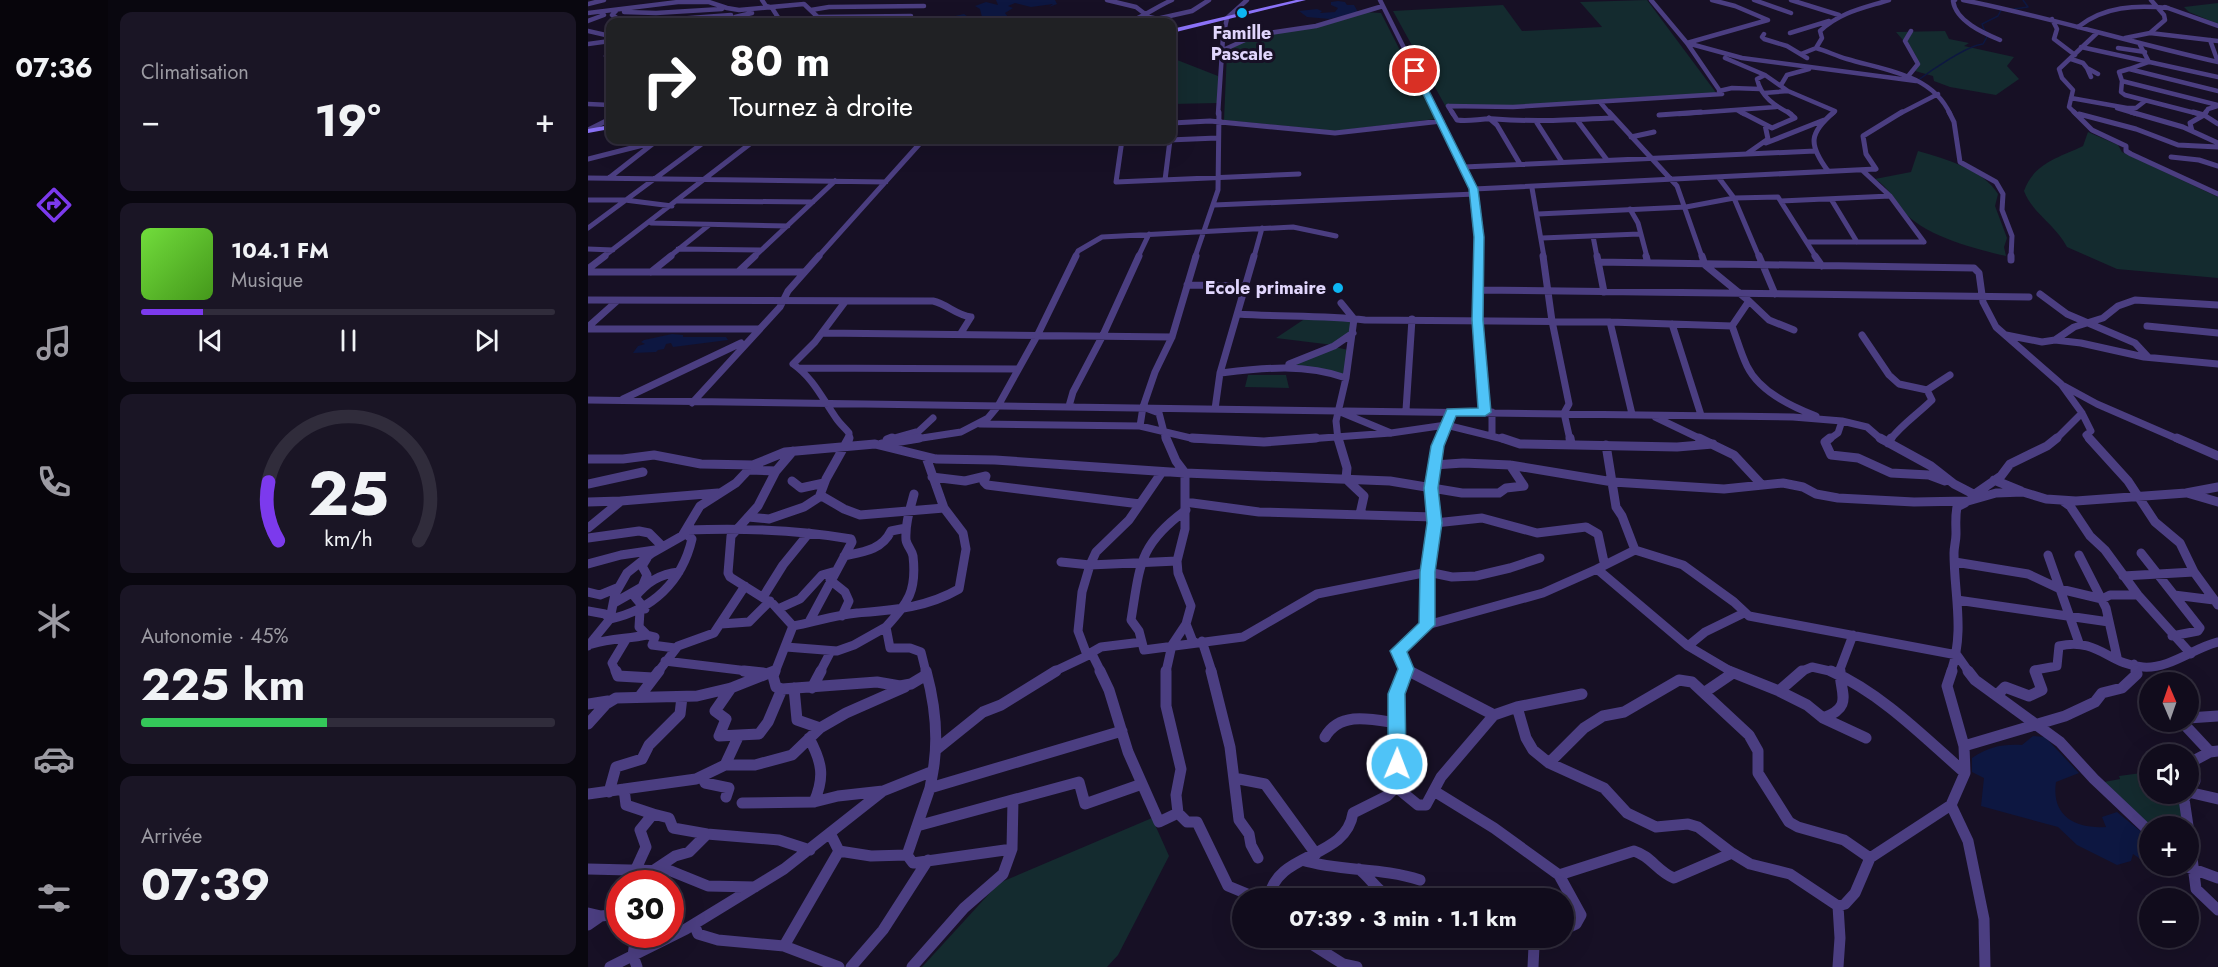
<!DOCTYPE html>
<html lang="fr">
<head>
<meta charset="utf-8">
<style>
	:root { --surface:#110c1c; --page:#1a1525; --text:#f1f3f6; --muted:#9c9ba3; --line:#302c3b; --accent:#7c3aed }
	body { margin:0; font-family:Jost,sans-serif; background:var(--page); color:var(--text); height:100vh; display:flex; flex-direction:column; font-size:22px; white-space:nowrap }
	* { box-sizing:border-box; margin:0 }
	p { font-size:20px; color:var(--muted) }
	.icon { flex:none; width:33px; height:33px; fill:none; stroke:currentColor; stroke-width:2; stroke-linecap:round; stroke-linejoin:round }
	.map { position:relative; flex:1; overflow:hidden }
	.drawer { display:flex; flex-direction:column; gap:12px; padding:12px; background:#09070f; width:480px }
	.drawer>* { flex:none }
	.guide { position:absolute; left:18px; top:18px; width:570px; height:126px; border-radius:12px; box-shadow:0 6px 24px #0002,0 0 0 2px var(--line); background:#202124; color:#fff; overflow:hidden }
	.needle { width:39px; rotate:358deg }
	.fabs { position:absolute; left:1551px; top:672px; display:grid; gap:12px }
	.fabs a { display:grid; place-items:center; width:60px; height:60px; border-radius:50%; background:var(--surface); box-shadow:0 6px 24px #0002,0 0 0 2px var(--line); font-size:30px }
	.speed { position:absolute; left:18px; top:870px; display:flex; gap:12px; font-size:30px; font-weight:700; text-align:center }
	.speed>* { display:grid; place-content:center; width:78px; height:78px; border-radius:50%; background:var(--surface); box-shadow:0 6px 24px #0002,0 0 0 2px var(--line); line-height:1 }
	.speed .limit { border:9px solid #d22; background:#fff; color:#111 }
	.pin { position:absolute; display:grid; place-items:center; width:51px; height:51px; color:#fff; margin:-26px; border:3px solid #fff; border-radius:50%; box-shadow:0 2px 6px #0007 }
	.me { position:absolute; width:66px; margin:-33px; rotate:1deg; stroke-linejoin:round; filter:drop-shadow(0 0 4px #0008) }
	.turn { display:flex; align-items:center; gap:21px; height:126px; padding:0 24px; font-size:27px }
	.turn .icon { width:78px; height:78px; stroke-width:2.5 }
	.turn b { display:block; font-size:42px; line-height:51px }
	.big { font-size:45px; font-weight:700; line-height:1.1 }
	.drawer .widget { flex:1; display:flex; flex-direction:column; justify-content:center; gap:9px; min-width:0; padding:0 21px; border-radius:12px; background:var(--page) }
	.drawer .dial { align-items:center; gap:0 }
	.dial svg { height:156px; overflow:visible; fill:none; stroke:var(--line); stroke-width:7; stroke-linecap:round; text-anchor:middle }
	.dial text { fill:var(--text); stroke:none }
	.song { display:flex; align-items:center; gap:18px }
	.cover { width:72px; height:72px; border-radius:9px; background:linear-gradient(135deg,hsl(100 70% 55%),hsl(100 70% 35%)) }
	.played { height:6px; border-radius:3px; background:linear-gradient(90deg,var(--accent) 15%,var(--line) 15%) }
	.keys { display:flex; justify-content:space-around; direction:ltr }
	.heat { display:flex; justify-content:space-between; align-items:center; font-size:33px; direction:ltr }
	.charge { height:9px; border-radius:4px; background:linear-gradient(90deg,#34c759 45%,var(--line) 0) }
	.trip { position:absolute; left:644px; top:888px; width:342px; height:60px; border-radius:30px; background:var(--surface); box-shadow:0 6px 24px #0002,0 0 0 2px var(--line); font-weight:700; line-height:60px; text-align:center }
	main { display:flex; flex:1; min-height:0 }
	.tabs { display:flex; flex-direction:column; width:108px; justify-content:space-around; align-items:center; background:#07050b; color:var(--muted) }
	.tabs .icon { width:42px; height:42px }
	.tabs .current { color:var(--accent) }
	.tabs b { font-size:27px; color:var(--text) }
	.map>svg:first-child { display:block }
</style>
</head>
<body>
<main>
<nav class="tabs">
<b>07:36</b>
<svg class="icon current" aria-label="directions" viewBox="0 0 24 24"><path d="M12 3l9 9-9 9-9-9zM9 14v-3h6M13 9l2 2-2 2"/></svg>
<svg class="icon" aria-label="music" viewBox="0 0 24 24"><path d="M9 18V5l10-2v13"/><circle cx="6" cy="18" r="3"/><circle cx="16" cy="16" r="3"/></svg>
<svg class="icon" aria-label="phone" viewBox="0 0 24 24"><path d="M5 4h4l2 5-3 2q2 4 5 5l2-3 5 2v4C11 20 4 13 5 4z"/></svg>
<svg class="icon" aria-label="climate" viewBox="0 0 24 24"><path d="M12 3v18M4 7l16 10M4 17L20 7"/></svg>
<svg class="icon" aria-label="car" viewBox="0 0 24 24"><path d="M5 17H2v-5l4-1 3-4h7l3 4 3 1v5h-3M9 17h6M6 11h13"/><circle cx="7" cy="17" r="2"/><circle cx="17" cy="17" r="2"/></svg>
<svg class="icon" aria-label="filters" viewBox="0 0 24 24"><path d="M4 7h16M4 17h16"/><circle cx="9" cy="7" r="2"/><circle cx="15" cy="17" r="2"/></svg>
</nav>
<section class="drawer">
<div class="widget"><p>Climatisation</p>
<div class="heat"><a>−</a><b class="big">19°</b><a>+</a></div>
</div>
<div class="widget">
<div class="song"><i class="cover"></i><div><b>104.1 FM</b><p>Musique</p></div></div>
<div class="played"></div>
<div class="keys"><svg class="icon" aria-label="previous" viewBox="0 0 24 24"><path d="M18 5L8 12l10 7zM5 5v14"/></svg><svg class="icon" aria-label="pause" viewBox="0 0 24 24"><path d="M8 5v14M16 5v14"/></svg><svg class="icon" aria-label="next" viewBox="0 0 24 24"><path d="M6 5l10 7-10 7zM19 5v14"/></svg></div>
</div>
<div class="widget dial"><svg viewBox="0 0 100 80">
<path d="M14 69A42 42 0 1 1 86 69"/>
<path d="M14 69A42 42 0 0 1 9 39" stroke="#7c3aed"/>
<text x="50" y="56" font-size="32" font-weight="700">25</text>
<text x="50" y="72" font-size="11">km/h</text>
</svg></div>
<div class="widget"><p>Autonomie · 45%</p><b class="big">225 km</b><div class="charge"></div></div>
<div class="widget"><p>Arrivée</p><b class="big">07:39</b></div>
</section>
<div class="map">
<svg width="1630" height="967" viewBox="0 0 1630 967">
	<rect width="100%" height="100%" fill="#171025"/>
	<!-- green -->
	<path fill="#142b2f" d="M1059,0L1129,94L859,109L805,11L915,5L934,31L1014,27L992,2Z
		M1630,3V24L1601,12L1596,7Z
		M777,12L793,13L847,119L748,131L636,120L639,52C672,24 736,30 777,12Z
		M1357,31L1361,39L1381,43L1376,46L1426,57L1419,66L1431,79L1408,95L1362,87L1346,81L1345,76L1327,71L1331,64L1327,54L1308,32Z
		M584,58L630,76V103L584,104Z
		M1500,132L1530,145L1534,152L1630,197V278L1529,269L1479,247C1468,225 1444,213 1436,191C1446,163 1470,158 1495,146Z
		M1330,151C1357,159 1395,169 1410,194L1407,206L1419,238L1416,247L1418,256C1388,249 1340,237 1318,214C1306,202 1302,188 1287,179L1323,172Z
		M721,316L764,319V332L745,345L688,338Z
		M746,347L761,350L757,377L702,365Z
		M660,375H698L701,388L657,387Z
		M1561,772L1562,794H1593L1594,826H1562L1511,783L1532,779L1531,776Z
		M564,818L581,856L530,955L519,967H334L411,883Z"/>
	<!-- water -->
	<path fill="#0d1741" d="M408,0H467L469,4L461,7L465,4L443,7L427,3L420,6L425,8L417,13L420,17L433,18L431,21L435,22H432L379,21L363,17L376,14L382,18L394,17L392,9L387,6L398,2L410,5Z
		M750,1L757,2L759,5H766L770,12L742,19L719,17L711,11L729,9L734,11L732,13L747,12L750,8L743,5V2Z
		M84,334L95,335V337H138L140,340L85,347L83,343L78,344L76,349L70,350L68,352L45,353L50,346L57,344L53,342L56,340Z
		M1445,736L1457,737L1491,773L1468,782C1463,816 1487,829 1518,827L1514,817L1529,812L1561,838V865L1545,854L1543,861L1529,865L1489,845L1470,827L1393,806L1396,778L1384,772V758C1401,747 1413,744 1434,745Z"/>
	<g fill="none" stroke-linecap="round" stroke-linejoin="round">
		<!-- stream -->
		<path stroke="#0d1741" stroke-width="1.5" d="M1426,9L1440,7L1435,0
			M1329,81C1342,71 1380,45 1395,44L1399,37L1394,24L1410,16L1413,10"/>
		<!-- street-far4 -->
		<path stroke="#4b3e81" stroke-width="4.5" d="M174,0L178,6L184,8L193,22
			M519,0L548,7L561,17L570,19
			M792,0L849,114
			M1063,0L1099,43L1134,94
			M1166,0L1203,13
			M1203,0L1251,15
			M1367,0L1365,1C1368,21 1395,33 1412,40
			M1375,0C1461,17 1544,43 1630,62
			M0,4L16,0
			M1577,7L1630,26
			M223,10L241,7L336,6
			M28,11L24,15L35,22
			M36,12L68,13L134,9
			M0,13L90,2H121L139,8L151,10L216,4L235,22
			M230,17L323,16
			M89,19L143,15
			M1464,19L1469,29L1466,39L1487,55
			M0,21L16,15
			M140,22L147,17L164,13
			M391,22H415
			M541,22C557,16 568,7 584,0
			M555,22L604,11L621,0
			M1490,27C1516,6 1548,5 1580,8
			M0,31L22,36
			M1202,33L1241,21
			M1562,33L1630,41
			M1176,34L1174,37L1176,39L1199,46L1219,58
			M1537,38L1562,33L1577,20L1576,15L1563,0
			M1622,40L1630,62
			M1099,43L1154,58L1328,81
			M1099,43L1180,20L1147,6L1124,0
			M0,44L22,41
			M1552,45L1561,62L1541,69L1630,91
			M1493,47L1630,77
			M1228,48C1239,51 1248,56 1259,59C1296,70 1344,74 1362,114
			M1530,48L1557,52
			M635,50L668,35L728,26L795,6
			M22,53L18,56H22
			M1213,54L1228,48L1234,38L1232,31C1252,12 1276,8 1301,0
			M1137,58L1177,75L1200,91L1247,111L1244,114
			M1483,59L1495,63L1499,68
			M1541,69L1531,72L1534,81L1533,92L1537,95L1611,114
			M1177,75L1169,79C1173,97 1187,106 1203,114
			M1321,75L1330,64L1317,41L1323,31
			M1503,77L1499,68L1510,74
			M1534,81L1630,105
			M1193,85L1199,75L1221,69
			M1131,91L1144,88L1172,89
			M1176,93L1200,91
			M1483,98L1539,108H1548L1557,101
			M1012,102L1022,114
			M0,104L22,105
			M860,106L925,107L1134,94
			M860,106L865,114
			M1529,108L1549,114
			M1149,110L1156,114
			M630,114L635,37L639,18L659,0
			M1091,114L1188,107
			M1311,114L1350,94
			M1488,114L1481,107L1485,90L1474,78L1471,69L1509,33
			M1617,114L1620,109L1630,106"/>
		<!-- street-far3 -->
		<path stroke="#4b3e81" stroke-width="5" d="M848,112L886,189L891,237V257
			M864,112L869,120C882,122 894,118 907,119C947,122 985,120 1025,118
			M1021,112L1089,186L1114,257
			M1153,112L1184,128L1207,118L1200,112
			M1361,112L1366,122L1372,162L1408,182L1415,194L1414,210L1424,236L1423,257
			M1486,112L1504,130L1538,146V151L1543,154L1630,194
			M1543,112L1595,127L1630,143
			M1605,112L1616,115L1618,112
			M1491,114L1548,129L1590,145L1630,147
			M1071,115L1113,112
			M901,118L909,125L932,164
			M989,120L1019,160
			M584,123L622,121L747,133L854,121
			M949,123L974,162
			M0,130L22,119
			M1604,131L1602,123L1616,115L1630,124
			M1043,137L1066,132
			M67,140V142L89,140
			M534,140L528,182L711,174
			M533,142L629,138
			M1178,143L1236,120
			M1160,153L1180,139L1177,125
			M1583,157L1611,160L1630,166
			M0,159L67,142L21,178
			M876,167L1227,151
			M1288,169L1278,154L1275,136L1314,112
			M1274,170L1302,196L1336,242
			M1240,171C1220,144 1221,133 1246,112
			M0,178L298,182
			M1131,178L1146,198L1171,257
			M577,180L582,140
			M944,188L956,257
			M886,189L1288,169
			M1243,199L1269,242
			M0,200H37L84,206
			M90,201L225,202
			M1193,201L1302,196
			M626,205L887,194
			M1042,209L1050,223L1059,257
			M950,214L1098,207L1146,198L1190,197L1228,257
			M63,223L200,226
			M0,228L119,140
			M1005,236L1009,257
			M954,238L1051,234
			M1219,242H1336
			M0,249L25,250
			M90,249L173,250
			M15,257L167,140
			M81,257L121,225
			M166,257L247,181
			M230,257L335,140
			M487,257L490,251L514,237L705,227L748,236
			M550,257L561,234
			M607,257L630,190L631,112
			M666,257L674,228"/>
		<!-- street-far2 -->
		<path stroke="#4b3e81" stroke-width="7" d="M891,256L889,320L897,412
			M955,256L964,321L981,404L976,413L982,440
			M1009,256L1016,292
			M1058,256L1060,263
			M1114,256L1117,265L1161,301L1144,326C1149,339 1153,354 1159,366C1171,391 1204,407 1228,416
			M1171,256L1187,294
			M1227,256L1234,266
			M1423,260V256
			M1010,262L1386,268L1391,273L1395,302L1408,327L1473,384L1494,413L1503,431L1498,435L1502,440
			M0,269L17,256
			M151,271L167,256
			M0,272H215
			M63,272L83,256
			M599,285L658,286
			M889,290L1441,297
			M1452,294L1479,314L1547,343L1560,357
			M0,300L345,301C359,304 368,315 383,317L373,333
			M1161,301L1181,320L1206,330
			M257,302L227,342L205,364C225,378 234,398 248,418C252,424 257,428 261,433V440
			M650,314C692,317 735,315 777,320L1022,322L1144,326
			M1022,322L1044,414
			M1084,324L1113,415
			M1559,326L1630,333
			M0,327L29,301
			M0,329H170
			M234,333L584,337
			M1274,335L1301,375L1311,384L1339,390
			M1418,335L1454,342L1467,340L1493,343L1556,357L1630,364
			M1467,340L1486,327L1515,318L1530,306L1547,300L1630,305
			M701,364L746,346L765,333
			M211,368L430,369
			M632,373C676,368 716,363 758,378
			M1476,386L1509,404L1592,440
			M35,399L153,343
			M0,400L750,411L803,433
			M104,403L192,307L200,291L231,256
			M486,407L481,406L485,392L515,335L551,256
			M627,409L632,373L666,256
			M818,410L824,319
			M757,411L1205,417L1254,421L1279,427L1294,440
			M904,412V435
			M1067,417L1115,440
			M392,424L552,426L607,439L627,440
			M552,426L555,407
			M299,440L331,431L345,418
			M321,440L373,432L400,418L410,406L450,334L488,256
			M578,440L571,413L555,407L567,372L584,337L608,256
			M706,440L803,433L858,425L919,440
			M750,440L748,421L758,378L766,319L753,303
			M852,440L859,423
			M1240,440L1250,433L1254,421
			M1302,440C1313,425 1331,413 1344,400L1339,390L1362,375
			M1467,440L1494,413"/>
		<!-- street-far1 -->
		<path stroke="#4b3e81" stroke-width="9" d="M261,438L238,479L232,495L256,509L272,515L356,508
			M578,438L588,461L597,473V529L589,561L590,573L603,606L598,624L605,642
			M604,438L676,442L728,438
			M750,438L759,468L758,479L776,496L772,514
			M914,438L932,444L1089,447L1125,444
			M982,438L983,444
			M1111,438L1146,455L1174,485
			M1242,438L1237,442L1243,455L1270,458L1303,473L1341,475L1357,481
			M1292,438L1343,466L1366,484L1391,497
			M1501,438L1540,481L1567,522L1592,543L1606,572L1630,605
			M1589,438L1630,456
			M299,440L304,438
			M1300,443L1303,438
			M294,444L331,438
			M1018,445L1028,507L1034,516L1047,550L1009,569L1100,646L1144,672
			M0,459H35L66,455L113,464L165,465
			M846,465L875,463L922,465L1025,482L1136,489L1195,483L1215,487L1228,494L1250,498L1326,502L1380,501L1408,493L1435,492L1458,499L1488,501L1598,493L1630,487
			M161,470L188,471
			M344,477L377,481L398,476L396,482L399,485L552,504
			M1406,480L1433,491
			M204,481L213,488L236,483
			M0,484L55,472
			M1599,493L1630,502
			M326,494C322,509 317,524 318,540C319,546 324,550 325,556C329,592 320,602 298,627L302,648H322L333,652L338,672
			M1387,494L1413,476L1422,464L1459,446L1469,438
			M1475,501L1482,506L1502,536L1517,550L1550,595L1603,654
			M0,502L33,501
			M597,502L671,512L846,517
			M598,510C550,545 552,566 543,620L551,631L556,650L655,637L729,594L840,572L864,577L888,576L922,568L952,558
			M160,517L181,519L216,507L233,496
			M847,523L894,518L949,533L998,527L1010,534L1016,562
			M0,528L33,501L130,493
			M99,530C155,528 208,529 263,539L264,542L221,622
			M0,538L51,531L61,533L74,546
			M1047,550L1095,565L1146,602L1161,616L1369,655L1381,672
			M1553,553L1612,628L1610,631L1584,636
			M1460,555L1491,643
			M1491,555L1518,608L1529,657
			M256,556C275,552 294,550 303,531L318,528
			M473,562L502,565L589,561
			M1367,562L1440,574L1472,589L1514,599L1522,595H1550
			M0,564L33,555L67,550
			M1535,576L1606,572
			M242,580L257,592L261,601L254,616
			M0,592L12,595L29,588
			M1586,595L1626,600
			M175,597L195,565L221,533
			M1369,600L1521,622
			M26,603L54,587L59,575L54,566L59,558
			M192,608L212,599L234,575L248,571
			M57,609L47,597C59,582 72,574 91,572
			M0,611L17,614L22,619C64,610 94,582 104,539L97,533
			M52,611L51,627L59,635L67,637L64,645L87,648
			M133,624L161,622L182,601
			M839,625L955,593L1009,569
			M205,626C226,622 247,615 269,613C305,610 338,608 371,589L378,549L375,533L356,508L338,457
			M614,641L624,672
			M4,644C22,638 40,639 59,635
			M0,646L22,619L27,594L39,573L64,553L94,536L112,506L148,483L165,465L197,452L287,444L348,459L407,460L597,473L802,481L874,493H911L918,488L936,486L922,465
			M1100,646L1117,632L1156,613
			M198,647L249,651L266,645L298,627
			M499,655L513,647L554,642
			M77,661L168,672
			M1546,664L1548,672
			M818,669L824,672
			M28,672L24,663L39,638
			M70,672L90,646L126,633L157,586
			M183,672L188,670
			M187,672L205,626L185,604L142,577L140,573L143,536L170,506L188,471L205,451
			M232,672L243,651
			M465,672L503,654
			M513,672L504,654L499,655L490,631L494,592L502,565L508,552L541,520L574,472
			M578,672L584,645L598,624
			M817,672L818,669L810,651L839,625L840,572L847,523L843,488L853,438
			M1212,672L1224,667L1246,672
			M1251,672L1265,635
			M1363,672C1377,630 1366,595 1366,553C1366,547 1368,541 1368,534C1368,524 1367,517 1369,507L1377,503
			M1448,672L1447,670L1469,666L1471,646C1510,637 1521,665 1555,667C1582,669 1605,648 1630,642"/>
		<!-- street -->
		<path stroke="#4b3e81" stroke-width="11" d="M28,671L30,676L65,678
			M156,671L175,673
			M187,671L185,676L188,687L194,689L289,682L312,686L323,684L338,675
			M512,671L521,690L540,752L571,822L590,813L599,822H609L640,886L669,898
			M578,671V706L593,769L588,795L590,813
			M623,671L642,747L651,820L661,834L663,845L670,858
			M821,671L906,715
			M1141,671L1191,691L1219,705L1235,718L1278,738
			M1243,671C1294,694 1335,736 1377,773
			M1364,671L1359,686L1376,746L1377,773L1363,805L1380,841L1396,919L1397,967
			M1380,671L1387,680L1472,742L1506,779L1562,832
			M143,688L127,711L138,719L131,736L151,735
			M206,688L209,720L232,728
			M224,688L233,671
			M1191,691L1214,671
			M1117,692L1145,673
			M1409,695L1417,687L1441,696L1454,690L1447,671
			M52,696L71,671
			M0,704L20,701
			M929,707L994,694
			M1235,718C1266,707 1252,693 1252,671
			M1600,718L1630,716
			M1594,722L1622,752
			M0,724L18,704L28,698L109,696L143,688L186,671
			M737,737C752,711 783,719 808,723
			M221,738C234,762 237,777 226,802
			M1376,746L1477,716L1507,702L1514,693L1534,688L1549,674L1548,671
			M349,749L395,712L413,705L468,671
			M961,763L996,728L1015,716L1036,712L1091,680L1104,682L1161,735L1170,751V773L1201,822L1210,827L1256,840L1282,858
			M137,765L151,735L171,734L180,722L194,689
			M345,771L342,788L319,855L325,863L424,849
			M115,776L117,783L141,788L138,797
			M646,778L677,784L728,854
			M808,787L830,805H838L853,777L906,715L929,707L938,738L945,750L961,763L1016,788L1039,813L1068,827L1100,824L1110,827L1144,853
			M342,788L534,731
			M36,789L38,805L65,814L52,830L58,847L47,871
			M846,791L906,828L971,875
			M1600,791L1607,781L1605,761L1622,752L1630,751
			M21,792L28,767L54,759L61,745L92,714L94,697
			M1600,792L1630,799
			M0,794L108,779L137,765H167L204,755L232,728L258,713L317,687
			M1599,794L1596,799L1600,826
			M154,803L226,802L250,796L295,791
			M65,814L81,818L85,828L119,834L191,840L222,850
			M329,826L491,782L497,804L554,784
			M1600,827L1608,889L1630,910
			M242,833L251,851L196,946L251,967
			M251,851L283,856L319,855
			M714,860C753,872 793,867 832,880
			M1597,866L1630,878
			M0,869L83,871L120,886L167,887
			M771,869C781,877 793,894 802,898
			M66,870L87,856L101,852L119,834
			M681,898C688,851 758,860 765,813L799,796L808,787V694L817,671
			M1250,906L1252,938L1250,967
			M0,913L13,916L32,914
			M106,924L110,934L130,940L196,946
			M0,925L13,916
			M975,930L988,924L993,915L971,875L1046,851C1063,856 1070,872 1086,878L1144,853L1162,864L1202,874L1250,906L1257,904L1267,893L1282,858L1363,805
			M48,934L45,956L49,967
			M714,938L755,964L769,967
			M22,967L98,929L196,869L295,791L345,771C351,737 347,704 338,671
			M263,967L295,930L340,860
			M324,967L376,908L415,874L424,849L425,800
			M945,967L946,946L962,938"/>
		<!-- secondary -->
		<path fill="#8b72f8" fill-rule="evenodd" d="M708,0H718L584,33V29Z
			M22,125V129L0,133V129Z"/>
	</g>
	<!-- route -->
	<path fill="#4fc3f7" stroke="#337fa1" stroke-width="1.5" d="M827,69L831,71L890,189L896,237L895,320L903,412L897,416H868L856,446L850,488L854,523L847,572V625L819,652L826,669L817,694L818,764L815,770L809,772L803,770L800,764V694L810,669L802,651L831,623L832,572L839,523L836,488L843,446L859,409L890,408L884,320L886,237L881,189L824,71Z"/>
	<!-- markers -->
	<g fill="#0db6f3" stroke="#171025" stroke-width="2">
		<circle cx="654" cy="13" r="6"/>
		<circle cx="750" cy="288" r="6"/>
	</g>
	<g text-anchor="middle" stroke-width="6" stroke-linejoin="round" paint-order="stroke">
		<!-- far-poi labels -->
		<g font-size="18" font-weight="bold" fill="#e1d6fd" stroke="#171025">
			<text x="654" y="39">Famille<tspan x="654" dy="21">Pascale</tspan></text>
			<text x="738" y="294" text-anchor="end">Ecole primaire</text>
		</g>
	</g>
</svg>
<div class="fabs">
<a><svg class="needle" viewBox="-14 -14 28 28"><path d="M0-13l5 13h-10z" fill="#e53935"/><path d="M0 13l5-13h-10z" fill="#9c9ba3"/></svg></a>
<a><svg class="icon" aria-label="sound" viewBox="0 0 24 24"><path d="M4 9h4l5-4v14l-5-4H4zM17 9q2 3 0 6"/></svg></a>
<a>+</a>
<a>−</a>
</div>
<div class="speed"><div class="limit">30</div></div>
<div class="pin" style="left:827px;top:71px;background:#d93025"><svg class="icon" aria-label="arrive" viewBox="0 0 24 24"><path d="M6 21V4h12l-3 4 3 4H6"/></svg></div>
<svg class="me" style="left:809px;top:764px" viewBox="-20 -20 40 40"><circle r="17" fill="#4fc3f7" stroke="#fff" stroke-width="3"/><path d="M0-11L8 9 0 5-8 9z" fill="#fff"/></svg>
<div class="trip">07:39 · 3 min · 1.1 km</div>
<div class="guide">
<div class="turn"><svg class="icon" aria-label="right" viewBox="0 0 24 24"><path d="M7 20v-9h11M14 6l5 5-5 5"/></svg><div><b>80 m</b>Tournez à droite</div></div>
</div>
</div>
</main>
</body>
</html>
